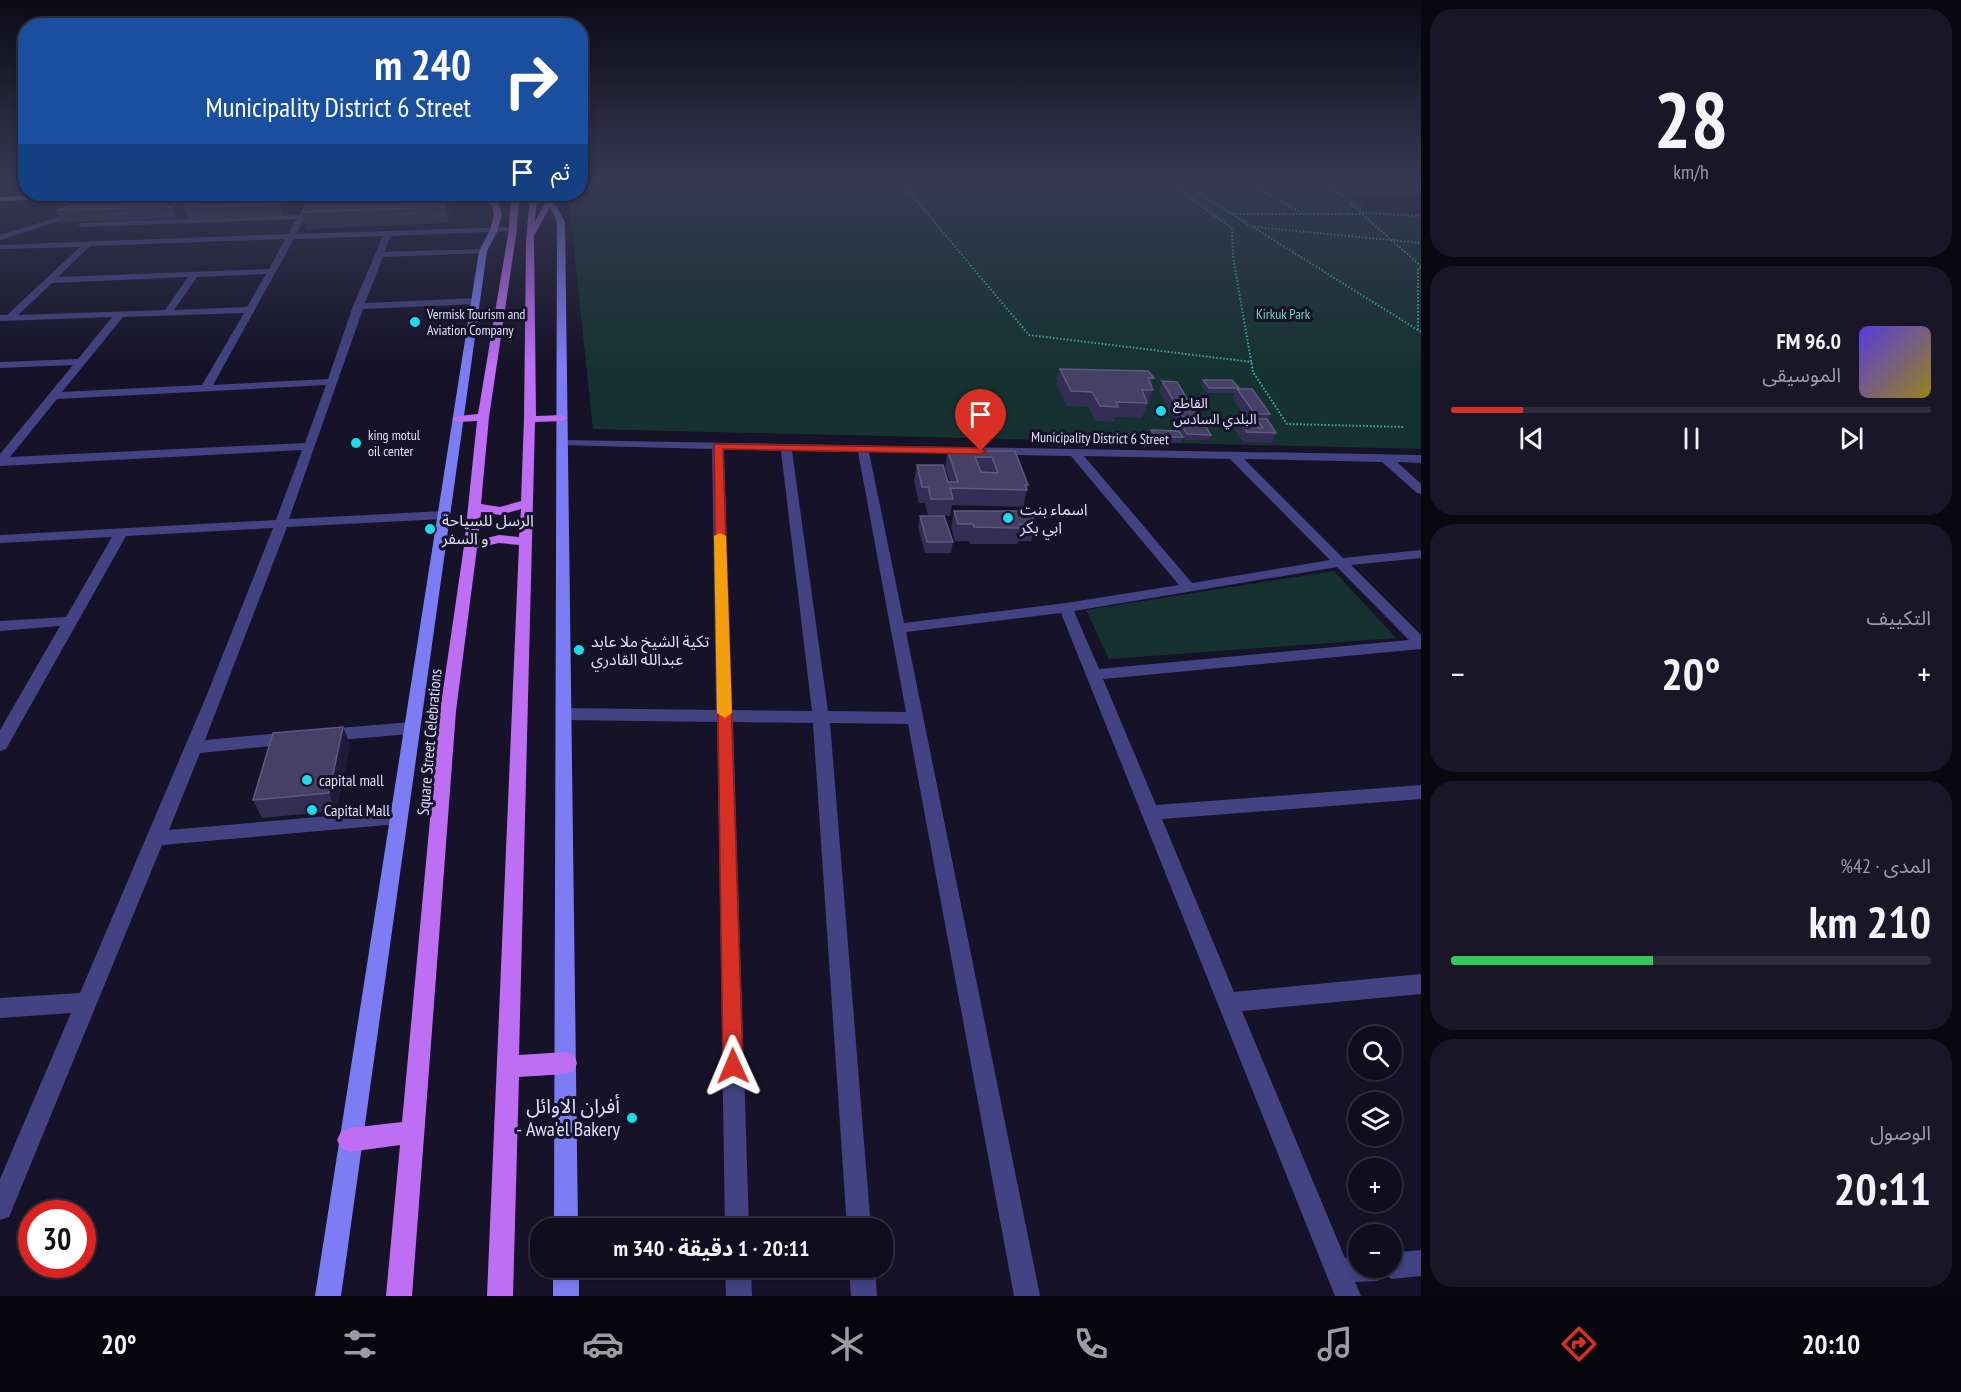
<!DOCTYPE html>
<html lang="ar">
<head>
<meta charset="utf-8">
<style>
	:root { --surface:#100e1e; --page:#191727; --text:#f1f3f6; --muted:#9c9ca4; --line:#302e3c; --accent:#d93025 }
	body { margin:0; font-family:"PT Sans Narrow","Noto Sans Arabic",sans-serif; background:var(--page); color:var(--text); direction:rtl; height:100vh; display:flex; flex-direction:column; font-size:22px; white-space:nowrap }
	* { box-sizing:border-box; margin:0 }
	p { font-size:20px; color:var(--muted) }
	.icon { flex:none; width:33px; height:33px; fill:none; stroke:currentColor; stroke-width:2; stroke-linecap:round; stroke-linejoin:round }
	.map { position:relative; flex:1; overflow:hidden; direction:ltr }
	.drawer { display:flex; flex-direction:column; gap:9px; padding:9px; background:#090810; width:540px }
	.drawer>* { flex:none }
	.top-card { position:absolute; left:18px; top:18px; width:570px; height:183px; border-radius:24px; box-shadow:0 3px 9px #0003,0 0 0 2px var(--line); direction:rtl; background:#1a4fa0; color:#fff; overflow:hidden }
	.controls { position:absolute; left:1348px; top:1026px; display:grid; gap:12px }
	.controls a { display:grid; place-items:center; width:54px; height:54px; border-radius:50%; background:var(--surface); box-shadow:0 3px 9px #0003,0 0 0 2px var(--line); font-size:30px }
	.speed { position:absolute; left:18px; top:1200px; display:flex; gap:12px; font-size:30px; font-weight:700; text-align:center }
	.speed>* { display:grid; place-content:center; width:78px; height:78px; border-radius:50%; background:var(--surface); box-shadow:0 3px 9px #0003,0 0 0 2px var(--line); line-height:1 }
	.speed .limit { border:9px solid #d22; background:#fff; color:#111 }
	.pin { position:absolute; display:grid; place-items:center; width:51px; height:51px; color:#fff; margin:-62px -26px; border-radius:50% 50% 50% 0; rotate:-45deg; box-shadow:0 0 6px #0007 }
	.pin .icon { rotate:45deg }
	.me { position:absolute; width:66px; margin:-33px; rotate:359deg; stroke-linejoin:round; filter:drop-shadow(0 0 4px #0008) }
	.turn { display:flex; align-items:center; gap:21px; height:126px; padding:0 18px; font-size:27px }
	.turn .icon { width:78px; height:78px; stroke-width:2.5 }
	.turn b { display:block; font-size:42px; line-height:51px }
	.then { display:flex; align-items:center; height:57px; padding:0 18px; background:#0003; gap:12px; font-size:22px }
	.big { font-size:45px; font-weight:700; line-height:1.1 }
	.drawer .widget { flex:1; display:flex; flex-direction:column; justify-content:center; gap:9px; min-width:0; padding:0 21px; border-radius:24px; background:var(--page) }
	.drawer .dial { align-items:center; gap:0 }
	.dial b { font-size:78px; line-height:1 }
	.song { display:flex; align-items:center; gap:18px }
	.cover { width:72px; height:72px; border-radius:9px; background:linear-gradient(135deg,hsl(250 70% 55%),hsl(50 70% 35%)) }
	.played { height:6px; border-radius:3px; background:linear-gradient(90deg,var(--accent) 15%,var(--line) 15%) }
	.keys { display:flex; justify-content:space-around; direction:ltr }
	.heat { display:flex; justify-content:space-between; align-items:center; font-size:33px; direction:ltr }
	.charge { height:9px; border-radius:4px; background:linear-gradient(90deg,#34c759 42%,var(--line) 0) }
	.trip { position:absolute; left:530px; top:1218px; width:363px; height:60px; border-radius:24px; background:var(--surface); box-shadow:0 3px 9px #0003,0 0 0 2px var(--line); font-weight:700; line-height:60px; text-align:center; direction:rtl }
	.tabs { display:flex; height:96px; justify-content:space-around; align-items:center; background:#06060c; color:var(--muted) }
	.tabs .icon { width:42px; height:42px }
	.tabs .on { color:var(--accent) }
	.tabs b { font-size:27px; color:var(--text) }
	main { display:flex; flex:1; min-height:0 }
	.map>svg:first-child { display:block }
</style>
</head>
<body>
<main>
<section class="drawer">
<div class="widget dial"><b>28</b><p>km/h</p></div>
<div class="widget">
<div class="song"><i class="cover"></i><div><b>96.0 FM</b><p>الموسيقى</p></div></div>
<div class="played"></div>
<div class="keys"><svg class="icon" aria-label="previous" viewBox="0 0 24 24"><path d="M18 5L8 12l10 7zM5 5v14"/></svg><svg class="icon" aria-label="pause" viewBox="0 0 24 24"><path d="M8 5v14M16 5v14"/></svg><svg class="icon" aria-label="next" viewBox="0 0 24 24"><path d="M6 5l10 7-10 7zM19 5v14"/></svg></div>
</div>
<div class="widget"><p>التكييف</p>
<div class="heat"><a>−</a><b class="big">20°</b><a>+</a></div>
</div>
<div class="widget"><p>المدى · 42%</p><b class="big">210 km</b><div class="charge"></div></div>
<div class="widget"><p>الوصول</p><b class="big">20:11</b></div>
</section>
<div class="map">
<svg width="1421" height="1296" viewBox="0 0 1421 1296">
	<rect width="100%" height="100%" fill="#161328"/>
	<!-- green -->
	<path fill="#163230" d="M635,183H1336L1371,210L1421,214V449L593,429L568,194H580L581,185Z
		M1334,571L1396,638L1109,659L1086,610Z"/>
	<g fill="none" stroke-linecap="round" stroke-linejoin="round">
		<!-- path -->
		<path stroke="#3cb1a7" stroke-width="2" stroke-dasharray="1.5 2" stroke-linecap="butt" d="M908,183L907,189L1029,335L1252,362
			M1170,183L1232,228L1233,257L1253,372L1287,424L1405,427
			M1182,183L1421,332
			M1249,183L1303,214
			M1325,183L1343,197
			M1351,204L1363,213L1421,216
			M1233,214H1362L1421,266
			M1254,227L1421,243
			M1418,330V268H1421"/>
		<!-- service -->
		<path fill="#434283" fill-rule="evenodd" d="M20,183H24L26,190H22Z"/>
		<!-- minor -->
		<path fill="#434283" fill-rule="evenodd" d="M1421,189V193L1357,194L1353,192L1357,190Z
			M312,194H319L296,234L513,227L517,229L513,231L391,236L384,252L483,249L487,251L483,253L383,257L365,303L476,298L481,301L476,304L363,309L289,519L443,511L449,515L443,519L287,527L205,740L291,732L297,734L299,738L297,742L291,744L200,753L169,830L398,810L404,812L407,817L404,822L398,824L162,845L9,1217L0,1220V1179L71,1013L0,1018V998L80,993L206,697L273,528L126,536L6,749L0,751V730L60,626L0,631V621L66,617L112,537L0,543V535L276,520L302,450L0,466V454L73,365L0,368V362L78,359L112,317L0,321V315H7L80,247L0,249V245L288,234L297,219L82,227L78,225L82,223L300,215ZM383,236L353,306L328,379L213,385L294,239ZM285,239L269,269L58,277L90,246ZM266,274L247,307L174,310L197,277ZM188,277L165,310L18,315L52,283ZM244,313L202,385L62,392L123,317ZM326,385L305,443L10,457L57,399Z
			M74,212L81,214L0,240V235Z
			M562,440L1421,455V463L1397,462L1421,484V494L1417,493L1382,462L1244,459L1343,558L1421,550V558L1351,565L1421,635V649L1103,679L1156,805L1421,785V799L1162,819L1234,992L1421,974V994L1242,1011L1345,1258L1359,1257V1268H1392V1253L1421,1250V1276L1392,1279L1386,1276L1377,1281L1355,1282L1361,1296H1335L1061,613L906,632L1040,1296H1014L908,724L830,723L871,1228H847L813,723L733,722L749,1228H725L717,722L564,720L558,718L556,714L558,710L564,708L716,710L712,449L558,445V441ZM724,449L781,451L812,711L732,710ZM792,451L858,452L906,712L828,711ZM869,452L1071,456L1179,585L1066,603L904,623ZM1084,456L1230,459L1330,560L1192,583ZM1337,567L1409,640L1099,669L1074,611Z
			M411,722L417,724L419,728L417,732L411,734L327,741L321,739L319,735L321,731L327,729Z
			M725,1268H751L752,1296H726Z
			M849,1268H875L877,1296H851Z"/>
		<!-- secondary -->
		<path fill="#7c7df4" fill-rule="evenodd" d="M546,199H552L565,222L578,1228H554L557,222Z
			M494,228L498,230L487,251L341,1296H315L479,251L490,230Z
			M553,1268H579V1296H553Z"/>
		<!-- primary -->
		<path fill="#bd6ef2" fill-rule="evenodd" d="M92,194H216L217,195L213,197L138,196L0,201V197Z
			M467,194H475L498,202L502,214L497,232L490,230L494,214L492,205Z
			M511,194H519L517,229L489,417L481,504L500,507L521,501L524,419L526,242L530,194H537L535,222L550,194H557L534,236L536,416L562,415L568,418L562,421L535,422L519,1055L566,1052L574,1055L577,1063L574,1071L566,1074L519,1077L513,1296H487L519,545L499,543L477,548L456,711L412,1296H386L400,1145L349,1152L341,1148L337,1140L341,1132L349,1128L402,1122L440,711L464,546L477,421L458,422L452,419L458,416L478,414L494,318L473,320L468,317L473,314L495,312L509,229ZM521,509L519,537L499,535L478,540L481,512L500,515Z"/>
	</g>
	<!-- wall -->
	<path fill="#342d55" d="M196,194H291L293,202L283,216L188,220L185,210L176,219L61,222L56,210L189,202Z
		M312,194H452L453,199L448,223L306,229L302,212Z
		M1060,369L1154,378L1151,385L1153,390L1148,405H1147L1142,418L1115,417L1114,422L1096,421L1088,407L1067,406L1056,384Z
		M1203,380L1239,389L1270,414L1268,420L1276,433L1272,443L1243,442L1234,428L1238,418H1246L1233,399L1235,393H1207L1201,385Z
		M1162,381L1199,418L1197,424L1211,435L1209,440H1185L1159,391Z
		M1151,430L1183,437L1181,443L1153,442L1149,436Z
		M948,451H1015L1028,485L1023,507L952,505L950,516L928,515L925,503H919L914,481L917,465L948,482H950L945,467Z
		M954,511L1036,525L1031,541H1018L1017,544H970L969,541H955L951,527Z
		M920,516L953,542L951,553H925L918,527Z
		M343,727L350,744L336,811L262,818L253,800Z"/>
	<!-- shaded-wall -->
	<path fill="#201b3b" d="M186,194L190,205L184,207L185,210L176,219L172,207Z
		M288,194H291L293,202L283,216L280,204Z
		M448,194H452L453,199L448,223L445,207Z
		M343,727L350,744L336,811L329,793Z"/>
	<!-- building -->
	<path fill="#464067" stroke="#5e597e" stroke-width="1.5" fill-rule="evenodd" d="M185,194L172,207L56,210L102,196Z
		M196,194H288L280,204L184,207Z
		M312,194H400L333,196L331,199L425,195L426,194H448L445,207L302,212Z
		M1060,369L1148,371L1154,378H1148L1153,390H1142L1147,403L1116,402L1118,407L1100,406L1092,392L1071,391Z
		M1203,380H1232L1239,388H1209Z
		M1162,381L1177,382L1199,418L1183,417Z
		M1237,389H1252L1270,414H1255Z
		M1238,418H1252L1258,428H1263L1256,419H1267L1276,433L1247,432Z
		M1180,423L1204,424L1211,435L1187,434Z
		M1151,430L1179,431L1183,437H1155Z
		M948,451H1015L1028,485H1025L1027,490L950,488L953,499H931L928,487H922L917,465H943L948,482H958ZM975,457H992L998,473L981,472Z
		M954,511H1030L1036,525L1020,524L1022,528L974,527L973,524H958Z
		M920,516H944L953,542H927Z
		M343,727L329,793L253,800L273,733Z"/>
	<!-- sky -->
	<linearGradient id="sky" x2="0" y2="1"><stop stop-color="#0c0a16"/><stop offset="0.5" stop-color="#363953"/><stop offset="1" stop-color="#363953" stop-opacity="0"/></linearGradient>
	<rect width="1421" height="364" fill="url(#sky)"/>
	<!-- route -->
	<path fill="#d93025" stroke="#8d1f18" stroke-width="1.5" d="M714,444L981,448L986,451L981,454L723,449L743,1066L740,1073L733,1076L726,1073L723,1066Z"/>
	<!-- slow -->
	<path fill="#f59e0b" d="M720,533L726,536L732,713L725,718L717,713L714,536Z"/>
	<!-- markers -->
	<g fill="#1adceb" stroke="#161328" stroke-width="2">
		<circle cx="415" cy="322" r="6"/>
		<circle cx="1161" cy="411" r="6"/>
		<circle cx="356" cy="443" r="6"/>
		<circle cx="1008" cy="518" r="6"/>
		<circle cx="430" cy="529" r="6"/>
		<circle cx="579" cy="650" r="6"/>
		<circle cx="307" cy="780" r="6"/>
		<circle cx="312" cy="810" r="6"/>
		<circle cx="632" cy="1118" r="6"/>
	</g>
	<g text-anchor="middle" stroke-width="6" stroke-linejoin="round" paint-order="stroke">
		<!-- far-poi labels -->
		<g font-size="14" fill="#e0ddfc" stroke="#161328" text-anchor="start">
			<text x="427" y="319">Vermisk Tourism and<tspan x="427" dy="16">Aviation Company</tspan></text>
			<text x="1173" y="408">القاطع<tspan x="1173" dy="16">البلدي السادس</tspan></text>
			<text x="368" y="440">king motul<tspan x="368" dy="16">oil center</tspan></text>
		</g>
		<!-- far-park labels -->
		<g font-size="14" fill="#6ed7b9" stroke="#161328">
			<text x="1283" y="319">Kirkuk Park</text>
		</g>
		<!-- far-street labels -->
		<g font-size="14" fill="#e0ddfc" stroke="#161328">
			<text transform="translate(1100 438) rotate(1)" y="5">Municipality District 6 Street</text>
		</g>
		<!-- poi labels -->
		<g font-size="16" fill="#e0ddfc" stroke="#161328" text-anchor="start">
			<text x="1020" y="515">اسماء بنت<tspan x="1020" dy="18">ابي بكر</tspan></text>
			<text x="442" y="526">الرسل للسياحة<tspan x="442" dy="18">و السفر</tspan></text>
			<text x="591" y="647">تكية الشيخ ملا عابد<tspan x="591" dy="18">عبدالله القادري</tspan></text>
			<text x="319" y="786">capital mall</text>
			<text x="324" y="816">Capital Mall</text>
		</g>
		<!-- street labels -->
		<g font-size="16" fill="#e0ddfc" stroke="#161328">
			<text transform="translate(429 742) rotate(-85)" y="6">Square Street Celebrations</text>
		</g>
		<!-- near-poi labels -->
		<g font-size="20" fill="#e0ddfc" stroke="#161328" text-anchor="end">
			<text x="620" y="1113">أفران الاوائل<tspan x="620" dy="23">- Awa'el Bakery</tspan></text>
		</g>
	</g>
</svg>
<div class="controls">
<a><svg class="icon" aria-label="search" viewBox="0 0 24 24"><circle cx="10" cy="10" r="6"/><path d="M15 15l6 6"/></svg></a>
<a><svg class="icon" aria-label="layers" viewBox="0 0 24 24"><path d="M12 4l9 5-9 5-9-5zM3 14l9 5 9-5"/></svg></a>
<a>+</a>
<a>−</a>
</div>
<div class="speed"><div class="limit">30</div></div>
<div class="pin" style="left:981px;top:451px;background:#d93025"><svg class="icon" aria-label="arrive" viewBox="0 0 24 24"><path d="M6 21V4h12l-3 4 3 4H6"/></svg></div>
<svg class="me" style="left:733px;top:1066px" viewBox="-20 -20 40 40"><path d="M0-17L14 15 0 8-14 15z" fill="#d93025" stroke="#fff" stroke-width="4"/></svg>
<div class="trip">20:11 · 1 دقيقة · 340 m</div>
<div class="top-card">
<div class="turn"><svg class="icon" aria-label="right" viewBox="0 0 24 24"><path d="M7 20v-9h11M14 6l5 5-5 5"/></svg><div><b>240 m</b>Municipality District 6 Street</div></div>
<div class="then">ثم<svg class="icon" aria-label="arrive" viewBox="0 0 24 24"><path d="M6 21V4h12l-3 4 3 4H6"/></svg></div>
</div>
</div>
</main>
<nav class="tabs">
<b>20:10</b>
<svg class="icon on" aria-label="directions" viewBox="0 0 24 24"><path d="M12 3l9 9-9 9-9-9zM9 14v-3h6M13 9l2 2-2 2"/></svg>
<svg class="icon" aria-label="music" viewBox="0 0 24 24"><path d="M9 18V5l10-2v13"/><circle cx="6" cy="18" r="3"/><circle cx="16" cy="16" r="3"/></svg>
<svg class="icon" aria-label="phone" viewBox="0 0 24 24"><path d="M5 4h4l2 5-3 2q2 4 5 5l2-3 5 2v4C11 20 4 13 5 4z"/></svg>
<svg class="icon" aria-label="climate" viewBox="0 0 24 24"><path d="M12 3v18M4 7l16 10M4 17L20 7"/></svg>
<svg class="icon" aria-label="car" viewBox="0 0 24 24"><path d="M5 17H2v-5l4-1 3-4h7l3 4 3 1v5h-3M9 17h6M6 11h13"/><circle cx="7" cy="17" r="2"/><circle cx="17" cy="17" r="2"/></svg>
<svg class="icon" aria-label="filters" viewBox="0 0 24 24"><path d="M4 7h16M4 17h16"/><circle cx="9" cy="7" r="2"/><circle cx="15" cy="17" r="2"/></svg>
<b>20°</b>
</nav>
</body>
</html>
